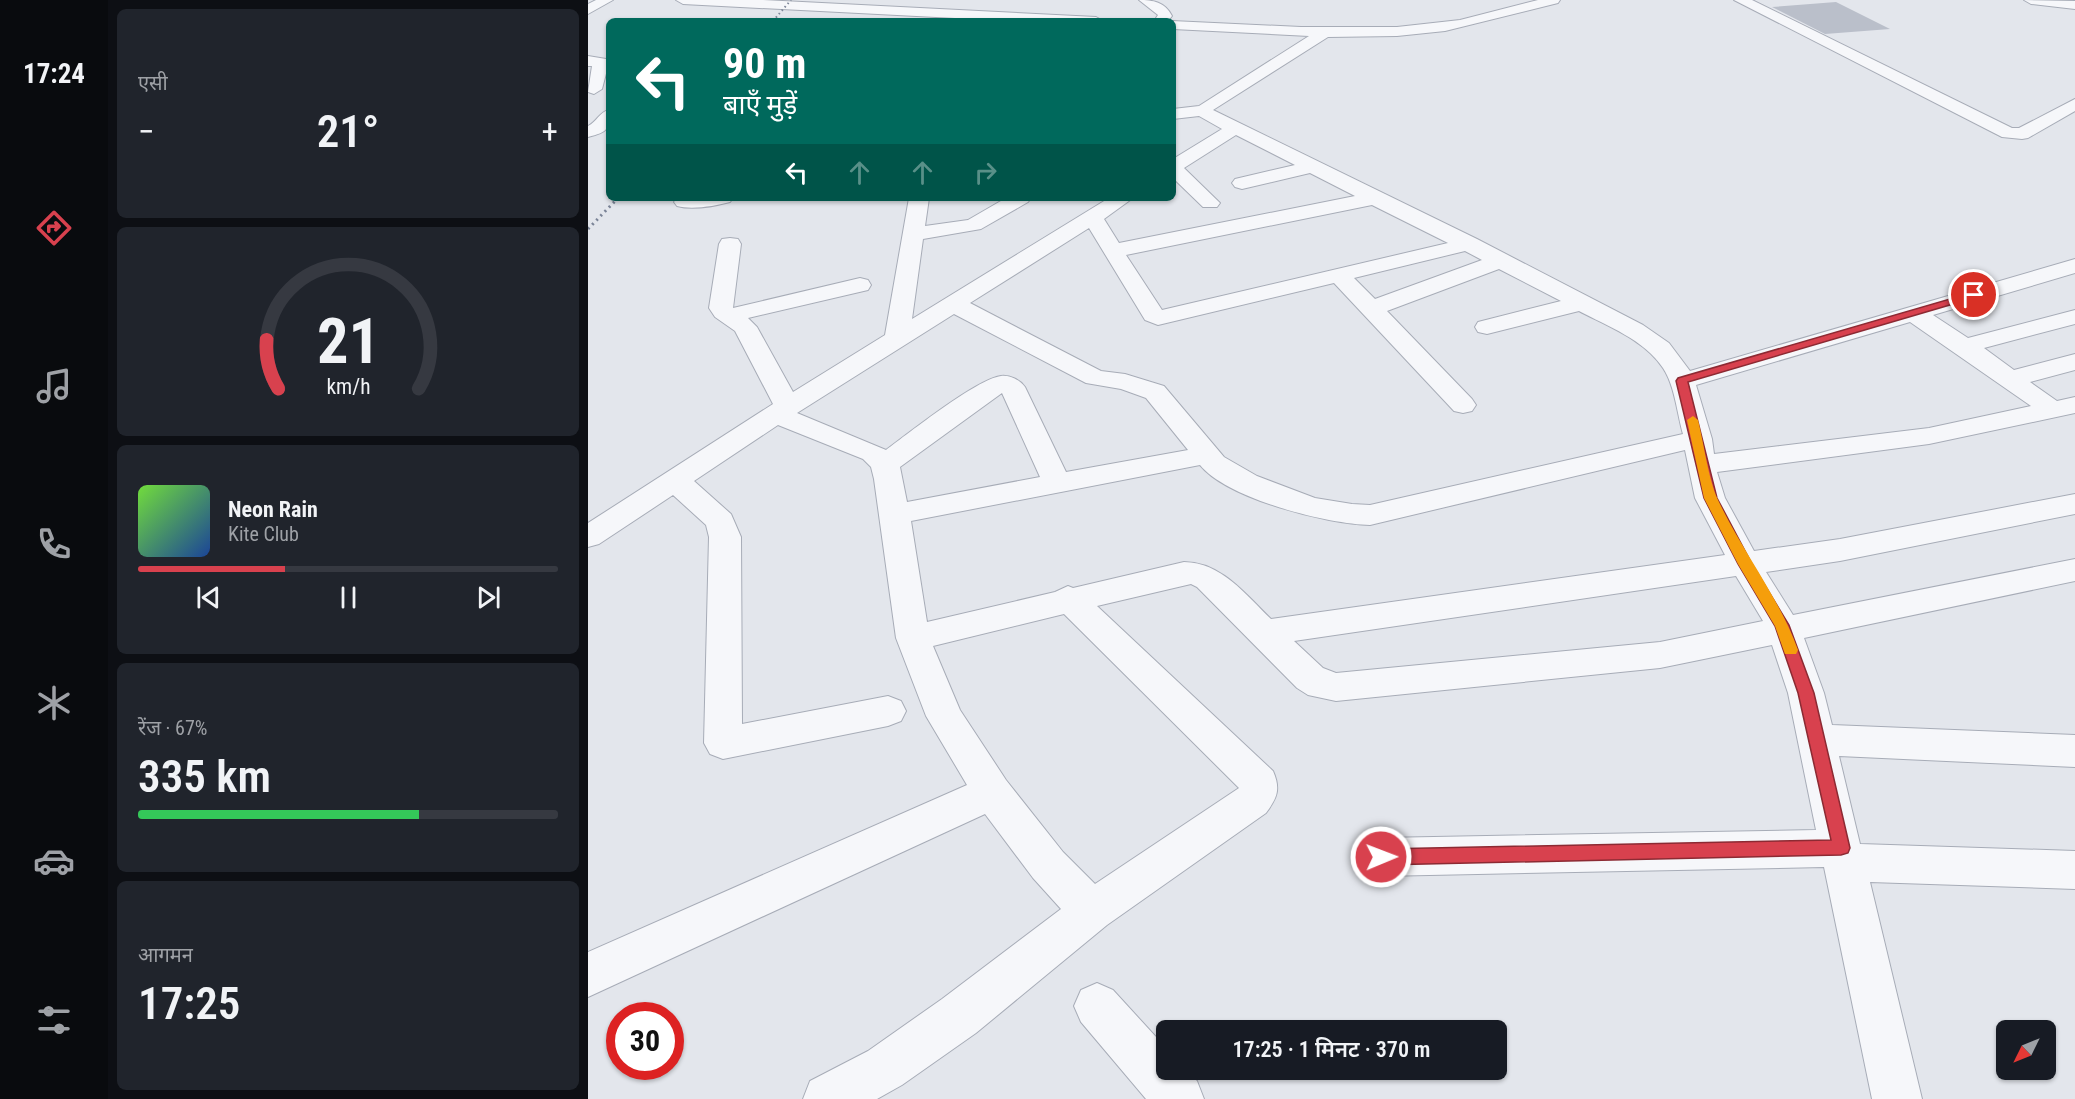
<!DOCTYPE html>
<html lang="hi">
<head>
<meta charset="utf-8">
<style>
	:root { --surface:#171b24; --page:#20242c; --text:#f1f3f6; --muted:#9ea1a6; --line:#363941; --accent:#d8414e }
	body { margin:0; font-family:"Roboto Condensed","Noto Sans Devanagari",sans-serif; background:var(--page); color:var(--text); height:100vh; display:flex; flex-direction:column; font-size:22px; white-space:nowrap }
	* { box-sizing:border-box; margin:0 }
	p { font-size:20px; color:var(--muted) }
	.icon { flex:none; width:33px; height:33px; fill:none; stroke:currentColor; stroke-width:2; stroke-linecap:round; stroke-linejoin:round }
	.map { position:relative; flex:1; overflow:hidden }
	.panel { display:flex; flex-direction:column; gap:9px; padding:9px; background:#0d0f14; width:480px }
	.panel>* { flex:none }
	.top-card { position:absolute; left:18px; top:18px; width:570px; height:183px; border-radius:9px; box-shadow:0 2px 4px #0004; background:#00695c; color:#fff; overflow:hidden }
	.needle { width:39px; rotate:227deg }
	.fabs { position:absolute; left:1408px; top:1020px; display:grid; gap:12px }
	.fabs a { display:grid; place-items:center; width:60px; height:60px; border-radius:9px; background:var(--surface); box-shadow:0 2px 4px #0004; font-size:30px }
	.speed { position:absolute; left:18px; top:1002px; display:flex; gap:12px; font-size:30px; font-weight:700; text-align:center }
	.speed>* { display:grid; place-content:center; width:78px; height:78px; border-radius:50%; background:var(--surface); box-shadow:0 2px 4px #0004; line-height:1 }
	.speed .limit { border:9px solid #d22; background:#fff; color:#111 }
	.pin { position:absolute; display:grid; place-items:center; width:51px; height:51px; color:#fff; margin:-26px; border:3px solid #fff; border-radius:50%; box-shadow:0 2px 6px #0007 }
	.me { position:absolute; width:66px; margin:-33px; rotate:89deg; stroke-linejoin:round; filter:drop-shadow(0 0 4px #0008) }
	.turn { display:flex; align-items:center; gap:21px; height:126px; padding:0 18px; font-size:27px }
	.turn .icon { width:78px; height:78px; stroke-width:2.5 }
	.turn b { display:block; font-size:42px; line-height:51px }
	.lanes { display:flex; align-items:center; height:57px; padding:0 18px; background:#0003; justify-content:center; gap:30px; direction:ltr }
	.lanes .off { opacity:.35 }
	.big { font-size:45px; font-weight:600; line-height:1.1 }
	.panel .card { flex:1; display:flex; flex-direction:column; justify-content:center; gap:9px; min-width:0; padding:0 21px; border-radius:9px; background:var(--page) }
	.panel .dial { align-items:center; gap:0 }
	.dial svg { height:156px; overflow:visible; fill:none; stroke:var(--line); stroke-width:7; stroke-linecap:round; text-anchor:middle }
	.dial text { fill:var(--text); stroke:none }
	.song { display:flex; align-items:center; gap:18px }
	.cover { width:72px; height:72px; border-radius:9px; background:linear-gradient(135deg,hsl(100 70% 55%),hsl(220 70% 35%)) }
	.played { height:6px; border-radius:3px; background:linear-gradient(90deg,var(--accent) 35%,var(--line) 35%) }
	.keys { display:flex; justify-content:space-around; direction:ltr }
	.heat { display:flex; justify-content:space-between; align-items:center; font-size:33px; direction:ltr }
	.charge { height:9px; border-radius:4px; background:linear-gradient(90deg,#34c759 67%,var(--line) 0) }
	.trip { position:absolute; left:568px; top:1020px; width:351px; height:60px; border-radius:9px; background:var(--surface); box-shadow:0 2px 4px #0004; font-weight:600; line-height:60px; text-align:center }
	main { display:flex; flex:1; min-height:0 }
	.tabs { display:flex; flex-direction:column; width:108px; justify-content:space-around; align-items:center; background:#090b0e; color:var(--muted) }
	.tabs .icon { width:42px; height:42px }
	.tabs .current { color:var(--accent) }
	.tabs b { font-size:27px; color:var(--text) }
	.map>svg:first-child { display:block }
</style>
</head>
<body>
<main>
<nav class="tabs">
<b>17:24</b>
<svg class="icon current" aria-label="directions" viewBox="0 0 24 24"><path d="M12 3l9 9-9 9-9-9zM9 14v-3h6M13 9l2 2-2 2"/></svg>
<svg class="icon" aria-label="music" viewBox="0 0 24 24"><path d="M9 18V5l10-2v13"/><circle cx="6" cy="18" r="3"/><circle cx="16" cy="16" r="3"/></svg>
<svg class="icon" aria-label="phone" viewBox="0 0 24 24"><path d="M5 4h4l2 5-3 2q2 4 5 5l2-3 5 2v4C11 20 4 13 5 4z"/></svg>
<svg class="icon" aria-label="climate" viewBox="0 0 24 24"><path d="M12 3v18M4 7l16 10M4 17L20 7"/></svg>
<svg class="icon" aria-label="car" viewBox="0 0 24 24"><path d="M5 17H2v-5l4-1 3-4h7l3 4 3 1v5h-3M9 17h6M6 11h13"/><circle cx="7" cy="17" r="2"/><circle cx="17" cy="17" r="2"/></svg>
<svg class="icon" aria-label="filters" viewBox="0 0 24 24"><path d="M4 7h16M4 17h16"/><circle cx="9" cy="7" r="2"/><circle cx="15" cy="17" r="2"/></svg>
</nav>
<section class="panel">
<div class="card"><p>एसी</p>
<div class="heat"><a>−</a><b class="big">21°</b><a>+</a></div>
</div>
<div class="card dial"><svg viewBox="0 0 100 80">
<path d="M14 69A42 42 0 1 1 86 69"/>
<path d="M14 69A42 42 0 0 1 8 44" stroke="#d8414e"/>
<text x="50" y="56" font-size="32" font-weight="700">21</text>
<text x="50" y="72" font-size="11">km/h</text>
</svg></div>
<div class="card">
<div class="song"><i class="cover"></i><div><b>Neon Rain</b><p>Kite Club</p></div></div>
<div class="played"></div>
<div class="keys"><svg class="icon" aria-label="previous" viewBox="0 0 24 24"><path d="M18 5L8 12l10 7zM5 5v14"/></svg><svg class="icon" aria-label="pause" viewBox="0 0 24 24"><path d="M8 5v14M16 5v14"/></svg><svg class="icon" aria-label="next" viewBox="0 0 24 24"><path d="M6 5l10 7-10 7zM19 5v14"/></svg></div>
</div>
<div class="card"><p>रेंज · 67%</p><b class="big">335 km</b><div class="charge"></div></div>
<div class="card"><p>आगमन</p><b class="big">17:25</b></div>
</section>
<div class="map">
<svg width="1487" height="1099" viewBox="0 0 1487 1099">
	<rect width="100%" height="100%" fill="#e3e6ec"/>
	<!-- building -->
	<path fill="#babfca" d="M1248,2L1302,29L1237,34L1184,7Z"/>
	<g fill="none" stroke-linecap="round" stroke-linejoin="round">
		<defs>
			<path id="minor" d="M8,0H25L0,14V4Z
				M88,0H175L508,17L515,21H425L95,4Z
				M551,0C565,0 577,2 584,16L580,21H566L570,15Z
				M950,0H972L970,3L857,31L809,36L740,37L625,110L889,239L1055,325L1081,343L1102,371L1487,259V273L1345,315L1380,338L1487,310V324L1396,348L1426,370L1487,354V370L1442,382L1469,401L1487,397V413L1341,444L1129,472L1137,498L1166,551L1252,539L1487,494V514L1252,561L1178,572L1205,615L1487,559V581L1216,638L1236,693L1244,725L1487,735V767L1251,756L1272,844L1487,851V889L1282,882L1334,1099H1284L1236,867L793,876L778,870L772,857L778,844L793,838L1228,830L1200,693L1184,645L1072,668L748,701L720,695L709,688L609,587L603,584L509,606L685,771C693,789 689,798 678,813L519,925L388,1033L314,1085L289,1099H215L222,1081L280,1051L354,999L473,909L445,878L397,814L0,997V952L379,785L338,716L308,638L286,479L283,467L275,459L190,425L106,481L143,514L153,537L154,724L300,696L313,701L318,711L313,721L300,726L135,759L122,754L116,743L121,537L118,525L85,495L11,544L0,547V523L185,404L147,331L127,317L121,308L131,244L134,239L142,238L150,239L153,244L145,308L272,278L280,280L283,285L280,290L160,318L169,327L205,392L297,335L321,198H341L337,226L380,220L418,198H443L440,202L393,229L335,239L324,319L521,198H545L516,219L531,243L767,196L722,173L654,189L647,187L644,183L647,179L707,165L648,135L596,168L632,203L629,207H615L585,178V159L634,129L611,116L585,119V109L611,106L721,36L585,29L584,21L713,27H809L872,20ZM784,205L860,243L574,310L538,255ZM501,228L557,320L570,325L746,283L866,411L875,413L884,411L888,405L884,399L799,311L911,269L973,301L890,322L887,327L890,332L899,334L991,311C1019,326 1057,340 1075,368C1087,386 1089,413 1095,434L782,505L764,504L727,498L669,476L636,457L576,386L537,374L513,371L382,303ZM877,251L894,260L787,299L766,278ZM366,314L498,383L533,389L558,398L600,450L478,472L437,387C432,380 422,375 413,376C389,379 321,433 298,450L209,413ZM1322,322L1443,406L1341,428L1126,454L1124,439L1108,385ZM414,393L452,477L319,502L312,467ZM1097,450L1107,498L1137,555L683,619C658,595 633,562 596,562L485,588L480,586L467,592L339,622L323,521L612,465C640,499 739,524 782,525ZM1148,576L1175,621L1072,642L748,673L735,668L706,641ZM476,614L651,788L507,884L475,852L418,780L372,710L345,646Z
				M1146,0H1164L1424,128H1431L1487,99V111L1440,138L1434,139L1414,137Z
				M1436,0L1487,1V9L1443,4Z
				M0,56L18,59L21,62L14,89L6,94L0,92L4,66H0Z
				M21,110C21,130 20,132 0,137V126C9,122 11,112 21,110Z
				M89,198H145L142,202C127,206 104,210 89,206L86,202Z
				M509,983L525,990L579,1049V1070H598L609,1081L616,1099H558L493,1022L486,1006L493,990Z"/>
		</defs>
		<!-- minor casing -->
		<use href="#minor" stroke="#a7acb7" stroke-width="2"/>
		<!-- minor -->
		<use href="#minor" fill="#f6f7fa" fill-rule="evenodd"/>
		<!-- rail-far1 -->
		<path stroke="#7b8497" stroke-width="2" stroke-dasharray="1.5 3" stroke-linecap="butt" d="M185,21L203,0"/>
		<!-- rail -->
		<path stroke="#7b8497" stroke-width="3" stroke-dasharray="2 4" stroke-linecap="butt" d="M0,229L30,198"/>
	</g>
	<!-- route -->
	<path fill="#d8414e" stroke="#8c2a33" stroke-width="1.5" d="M1386,292L1391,295L1389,297L1100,382L1129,498L1164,564L1201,625L1226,693L1262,848L1260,853L1253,855L793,865L787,863L784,857L787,852L793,849L1243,840L1210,693L1187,626L1150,564L1116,498L1088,381L1090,378Z"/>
	<!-- slow -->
	<path fill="#f59e0b" d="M1105,416L1110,420C1116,444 1120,478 1130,500C1154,551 1191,597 1210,650L1208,654H1197L1187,626L1150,564L1116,498L1099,420Z"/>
</svg>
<div class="fabs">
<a><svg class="needle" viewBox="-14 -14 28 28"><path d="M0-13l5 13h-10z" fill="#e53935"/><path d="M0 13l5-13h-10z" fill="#9ea1a6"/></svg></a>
</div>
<div class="speed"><div class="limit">30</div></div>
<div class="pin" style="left:1386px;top:295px;background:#d93025"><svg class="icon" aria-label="arrive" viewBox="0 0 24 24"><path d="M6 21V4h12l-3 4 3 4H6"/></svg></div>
<svg class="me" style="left:793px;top:857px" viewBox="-20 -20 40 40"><circle r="17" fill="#d8414e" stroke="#fff" stroke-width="3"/><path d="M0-11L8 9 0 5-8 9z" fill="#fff"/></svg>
<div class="trip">17:25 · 1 मिनट · 370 m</div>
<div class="top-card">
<div class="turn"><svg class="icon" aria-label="left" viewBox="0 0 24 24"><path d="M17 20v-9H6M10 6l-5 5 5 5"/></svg><div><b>90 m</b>बाएँ मुड़ें</div></div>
<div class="lanes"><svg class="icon" aria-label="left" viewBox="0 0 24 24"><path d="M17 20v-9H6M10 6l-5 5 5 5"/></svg><svg class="icon off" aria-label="ahead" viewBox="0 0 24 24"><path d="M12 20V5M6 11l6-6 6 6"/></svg><svg class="icon off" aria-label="ahead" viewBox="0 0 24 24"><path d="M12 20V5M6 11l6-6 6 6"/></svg><svg class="icon off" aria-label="right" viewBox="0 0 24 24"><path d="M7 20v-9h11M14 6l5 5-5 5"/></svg></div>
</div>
</div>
</main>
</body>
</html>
